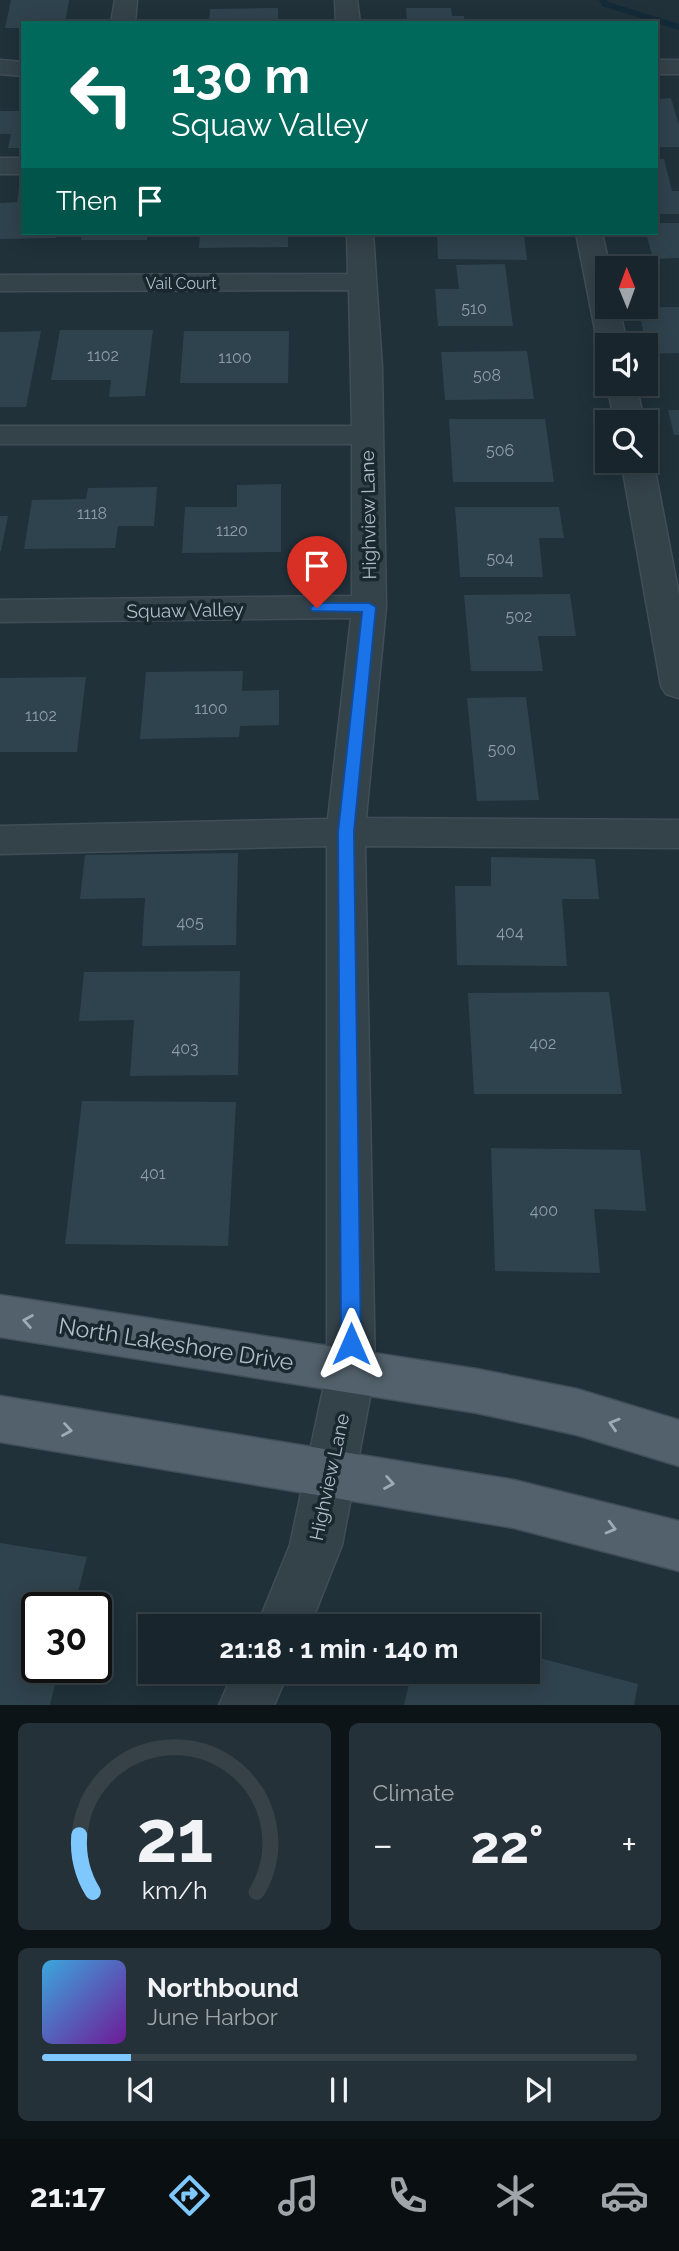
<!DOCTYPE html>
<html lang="en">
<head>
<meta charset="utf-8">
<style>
	:root { --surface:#18252c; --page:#253138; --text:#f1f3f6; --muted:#9fa5a9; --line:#364248; --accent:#7ec8fd }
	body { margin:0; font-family:Raleway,sans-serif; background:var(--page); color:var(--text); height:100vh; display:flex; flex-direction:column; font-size:26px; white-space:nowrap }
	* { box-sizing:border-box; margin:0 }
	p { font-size:23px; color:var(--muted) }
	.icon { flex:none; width:38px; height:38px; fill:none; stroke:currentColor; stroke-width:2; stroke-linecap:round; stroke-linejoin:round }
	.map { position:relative; height:1705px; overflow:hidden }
	.drawer { display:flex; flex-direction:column; gap:18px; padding:18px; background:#0d1418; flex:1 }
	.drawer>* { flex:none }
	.hud { position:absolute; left:21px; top:21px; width:637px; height:214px; border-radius:0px; box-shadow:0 4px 18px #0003,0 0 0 2px var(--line); background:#00695c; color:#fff; overflow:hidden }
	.needle { width:46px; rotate:359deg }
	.fabs { position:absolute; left:595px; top:256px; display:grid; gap:14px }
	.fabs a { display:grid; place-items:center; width:63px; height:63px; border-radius:0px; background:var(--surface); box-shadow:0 4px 18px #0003,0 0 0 2px var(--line); font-size:35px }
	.speed { position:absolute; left:21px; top:1592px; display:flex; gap:14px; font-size:35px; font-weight:700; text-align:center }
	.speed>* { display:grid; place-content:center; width:91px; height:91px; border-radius:50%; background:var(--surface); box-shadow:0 4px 18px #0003,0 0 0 2px var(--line); line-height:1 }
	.speed .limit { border:4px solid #111; border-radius:10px; background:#fff; color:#111 }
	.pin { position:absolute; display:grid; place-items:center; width:60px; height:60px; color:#fff; margin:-72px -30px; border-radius:50% 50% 50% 0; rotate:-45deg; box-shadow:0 0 7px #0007 }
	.pin .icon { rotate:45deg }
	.me { position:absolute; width:77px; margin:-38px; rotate:0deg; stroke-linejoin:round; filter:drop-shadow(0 0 5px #0008) }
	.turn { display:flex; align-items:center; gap:24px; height:147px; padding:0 35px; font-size:32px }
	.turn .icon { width:91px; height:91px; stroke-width:2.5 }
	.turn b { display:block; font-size:49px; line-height:60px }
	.then { display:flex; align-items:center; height:66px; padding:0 35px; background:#0003; gap:14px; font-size:26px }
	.big { font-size:52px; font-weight:700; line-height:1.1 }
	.drawer .tile { flex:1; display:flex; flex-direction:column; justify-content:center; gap:10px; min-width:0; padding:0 24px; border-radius:10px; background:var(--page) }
	.drawer .dial { align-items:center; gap:0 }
	.dial svg { height:182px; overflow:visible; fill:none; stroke:var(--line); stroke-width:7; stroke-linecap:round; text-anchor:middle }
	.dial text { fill:var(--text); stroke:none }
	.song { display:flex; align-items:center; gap:21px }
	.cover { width:84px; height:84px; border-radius:10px; background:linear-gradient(135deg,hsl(200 70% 55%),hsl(280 70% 35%)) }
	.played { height:7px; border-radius:4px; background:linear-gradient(90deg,var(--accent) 15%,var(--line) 15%) }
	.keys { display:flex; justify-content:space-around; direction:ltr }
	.heat { display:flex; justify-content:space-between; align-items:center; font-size:38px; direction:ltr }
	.drawer .tiles { flex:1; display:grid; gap:18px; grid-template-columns:1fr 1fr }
	.tile:last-child { grid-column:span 2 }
	.trip { position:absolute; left:138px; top:1614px; width:402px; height:70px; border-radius:0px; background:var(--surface); box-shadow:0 4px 18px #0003,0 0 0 2px var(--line); font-weight:700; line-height:70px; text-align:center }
	.tab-bar { display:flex; height:112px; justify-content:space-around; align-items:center; background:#0a0f12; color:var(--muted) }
	.tab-bar .icon { width:49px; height:49px }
	.tab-bar .active { color:var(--accent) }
	.tab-bar b { font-size:32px; color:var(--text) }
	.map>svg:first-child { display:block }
</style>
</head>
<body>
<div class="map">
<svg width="679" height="1705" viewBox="0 0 679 1705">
	<rect width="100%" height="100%" fill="#20313a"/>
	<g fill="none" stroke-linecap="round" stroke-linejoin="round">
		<!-- stream -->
		<path fill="#132a38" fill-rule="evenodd" d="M599,0H607L608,2L679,24V30L602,6Z"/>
	</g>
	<!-- building -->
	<path fill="#2f434e" d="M11,0H69L65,23H23V28H5Z
		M278,8V23H209L210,9Z
		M406,8H451L452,16H464L465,23H407Z
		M671,98L679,125V147H656V99Z
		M0,111H23V148H8L11,134H0Z
		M656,159H664L672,191H679V214H656Z
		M19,187H23V233H57L56,238L0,239V203L17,202Z
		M656,223H679V258L653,259L646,233H656Z
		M82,233H148L147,240H81Z
		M200,233H288V247L199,248Z
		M437,233H524L527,260L438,259Z
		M505,264L513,326H438L435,289H459L456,265Z
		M638,307H679V353L648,354Z
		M60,330H153L145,396L109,397L111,380H51Z
		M41,331L26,407H0V332Z
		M184,331H289L288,383H180Z
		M527,351L534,399L445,400L441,352Z
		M668,410H679V435H674Z
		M449,419H545L554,482H453Z
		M281,484V552L182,553L185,507H237V485Z
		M157,487L154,526H118L115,548L24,549L32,500L86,499L88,488Z
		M455,507H559L564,538H539L543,577H460Z
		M0,516H8L1,551H0Z
		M570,594L576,636H538L543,671H471L464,595Z
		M243,671L242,691L279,690V725L240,726L239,737L140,739L146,672Z
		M86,677L77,752H0V678Z
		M526,697L539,800L477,801L467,698Z
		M238,853L236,945L142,946L145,898L80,899L85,855Z
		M491,857L595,859L599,899H562L567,966L457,965L455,886H491Z
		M240,971L238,1075L130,1076L134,1020L79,1021L84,972Z
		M609,992L622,1094H474L468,993Z
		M82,1101L236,1102L228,1246L65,1244Z
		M491,1148L640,1150L646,1211L594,1209L600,1273L495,1271Z
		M0,1543L87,1557L74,1608H37V1668H59L50,1705H0Z
		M528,1655L638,1684L634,1705H404L412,1671H528Z"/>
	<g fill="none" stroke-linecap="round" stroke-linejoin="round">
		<defs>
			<path id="minor" d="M115,0H137L135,23H111Z
				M335,0H357L360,23H336Z
				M0,60L23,62V76L0,74Z
				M656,60H679V74H656Z
				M0,158H23V174H0Z
				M347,233H373L382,367L386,607L366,818L679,820V848L365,846L375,1371L342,1545L310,1626H257L290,1545L327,1371V846L0,854V826L328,819L351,618L0,622V600L352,596V444H0V426H352L349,290L0,291V275L348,274Z
				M576,233H602L610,268H607V306H619L627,345H607V352L598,345Z
				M607,381L636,383L644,422H614Z
				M646,453L653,460L679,595V698L666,694L661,686L621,460H646Z
				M234,1671H289L274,1705H219Z"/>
			<path id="major" d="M0,1295L477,1369L577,1389L679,1420V1466L577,1435L477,1413L0,1337Z
				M0,1396L514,1480L679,1521V1571L514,1528L0,1442Z"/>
		</defs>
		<!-- minor casing -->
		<use href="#minor" stroke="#404e57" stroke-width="3"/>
		<!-- major casing -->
		<use href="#major" stroke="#404e57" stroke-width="3"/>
		<!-- minor -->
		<use href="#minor" fill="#34424a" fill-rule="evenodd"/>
		<!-- major -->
		<use href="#major" fill="#52616b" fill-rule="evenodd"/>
	</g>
	<!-- one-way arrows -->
	<defs><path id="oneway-chevron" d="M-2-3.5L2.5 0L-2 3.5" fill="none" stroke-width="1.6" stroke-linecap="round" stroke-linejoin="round" transform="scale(1.75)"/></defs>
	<g stroke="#9cabb5">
		<use href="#oneway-chevron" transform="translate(28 1321) rotate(-171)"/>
		<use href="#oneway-chevron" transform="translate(614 1424) rotate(-163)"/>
		<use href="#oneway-chevron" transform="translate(67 1430) rotate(9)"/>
		<use href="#oneway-chevron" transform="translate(389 1483) rotate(10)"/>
		<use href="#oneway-chevron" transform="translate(611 1528) rotate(15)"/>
	</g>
	<!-- route -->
	<path fill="#1a73e8" stroke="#114b97" stroke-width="2" d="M317,603H369L376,607L354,832L361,1344L358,1350L351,1353L344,1350L341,1344L338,832L362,612L312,611L310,608Z"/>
	<g text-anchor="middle" stroke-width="7" stroke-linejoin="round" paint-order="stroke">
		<!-- far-street labels -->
		<g font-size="16" fill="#afbdc7" stroke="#19272f">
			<text x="181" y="289">Vail Court</text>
		</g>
		<!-- number labels -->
		<g font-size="16" fill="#8e9da8">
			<text x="474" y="314">510</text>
			<text x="103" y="361">1102</text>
			<text x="235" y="363">1100</text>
			<text x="487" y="381">508</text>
			<text x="500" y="456">506</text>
			<text x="92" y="519">1118</text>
			<text x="232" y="536">1120</text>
			<text x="500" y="564">504</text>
			<text x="519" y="622">502</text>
			<text x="211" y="714">1100</text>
			<text x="41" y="721">1102</text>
			<text x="502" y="755">500</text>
			<text x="190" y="928">405</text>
			<text x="510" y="938">404</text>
			<text x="543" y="1049">402</text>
			<text x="185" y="1054">403</text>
			<text x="153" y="1179">401</text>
			<text x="544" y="1216">400</text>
		</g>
		<!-- street labels -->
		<g font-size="19" fill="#afbdc7" stroke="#19272f">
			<text transform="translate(368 515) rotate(-91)" y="7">Highview Lane</text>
			<text transform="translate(185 610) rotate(-1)" y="7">Squaw Valley</text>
			<text transform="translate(329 1477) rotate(-78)" y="7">Highview Lane</text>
		</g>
		<!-- near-street labels -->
		<g font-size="23" fill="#afbdc7" stroke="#19272f">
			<text transform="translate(176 1344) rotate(9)" y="8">North Lakeshore Drive</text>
		</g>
	</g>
</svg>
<div class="fabs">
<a><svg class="needle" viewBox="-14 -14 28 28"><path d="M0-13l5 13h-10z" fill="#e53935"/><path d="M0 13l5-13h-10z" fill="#9fa5a9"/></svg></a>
<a><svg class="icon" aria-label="sound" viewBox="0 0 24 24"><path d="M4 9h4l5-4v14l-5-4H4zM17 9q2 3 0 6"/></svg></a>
<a><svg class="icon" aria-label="search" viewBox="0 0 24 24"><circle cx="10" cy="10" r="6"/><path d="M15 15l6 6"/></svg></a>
</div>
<div class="speed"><div class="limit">30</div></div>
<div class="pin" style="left:317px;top:608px;background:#d93025"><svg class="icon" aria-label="arrive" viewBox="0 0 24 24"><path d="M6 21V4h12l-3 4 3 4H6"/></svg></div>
<svg class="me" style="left:351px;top:1344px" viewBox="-20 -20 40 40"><path d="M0-17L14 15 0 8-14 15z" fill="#1a73e8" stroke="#fff" stroke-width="4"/></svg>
<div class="trip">21:18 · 1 min · 140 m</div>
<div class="hud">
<div class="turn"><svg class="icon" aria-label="left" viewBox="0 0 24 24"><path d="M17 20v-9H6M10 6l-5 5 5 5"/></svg><div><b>130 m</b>Squaw Valley</div></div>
<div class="then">Then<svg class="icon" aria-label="arrive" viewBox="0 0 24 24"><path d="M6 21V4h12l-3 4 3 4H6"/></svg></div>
</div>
</div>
<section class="drawer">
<div class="tiles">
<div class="tile dial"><svg viewBox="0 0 100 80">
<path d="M14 69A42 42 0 1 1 86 69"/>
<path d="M14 69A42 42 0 0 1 8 44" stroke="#7ec8fd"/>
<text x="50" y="56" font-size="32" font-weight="700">21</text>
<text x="50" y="72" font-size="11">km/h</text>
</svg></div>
<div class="tile"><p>Climate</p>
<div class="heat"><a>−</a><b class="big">22°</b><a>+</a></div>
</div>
<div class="tile">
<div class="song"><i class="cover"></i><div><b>Northbound</b><p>June Harbor</p></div></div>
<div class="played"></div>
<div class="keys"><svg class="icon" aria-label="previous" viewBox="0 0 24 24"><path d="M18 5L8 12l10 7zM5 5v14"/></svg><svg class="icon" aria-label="pause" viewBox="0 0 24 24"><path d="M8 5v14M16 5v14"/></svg><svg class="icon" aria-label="next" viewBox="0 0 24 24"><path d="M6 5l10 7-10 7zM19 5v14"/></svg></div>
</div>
</div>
</section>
<nav class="tab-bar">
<b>21:17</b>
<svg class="icon active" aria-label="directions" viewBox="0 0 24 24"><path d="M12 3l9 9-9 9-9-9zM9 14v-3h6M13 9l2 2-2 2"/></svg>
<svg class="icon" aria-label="music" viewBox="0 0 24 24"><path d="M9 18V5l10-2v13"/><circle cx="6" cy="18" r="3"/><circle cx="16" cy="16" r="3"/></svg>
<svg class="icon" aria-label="phone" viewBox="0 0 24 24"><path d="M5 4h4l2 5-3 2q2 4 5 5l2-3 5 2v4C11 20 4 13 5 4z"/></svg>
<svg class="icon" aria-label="climate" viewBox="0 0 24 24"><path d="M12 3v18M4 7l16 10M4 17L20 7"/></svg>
<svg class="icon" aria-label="car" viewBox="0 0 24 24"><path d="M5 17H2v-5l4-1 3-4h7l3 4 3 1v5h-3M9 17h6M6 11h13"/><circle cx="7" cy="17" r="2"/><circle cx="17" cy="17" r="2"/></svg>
</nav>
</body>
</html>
